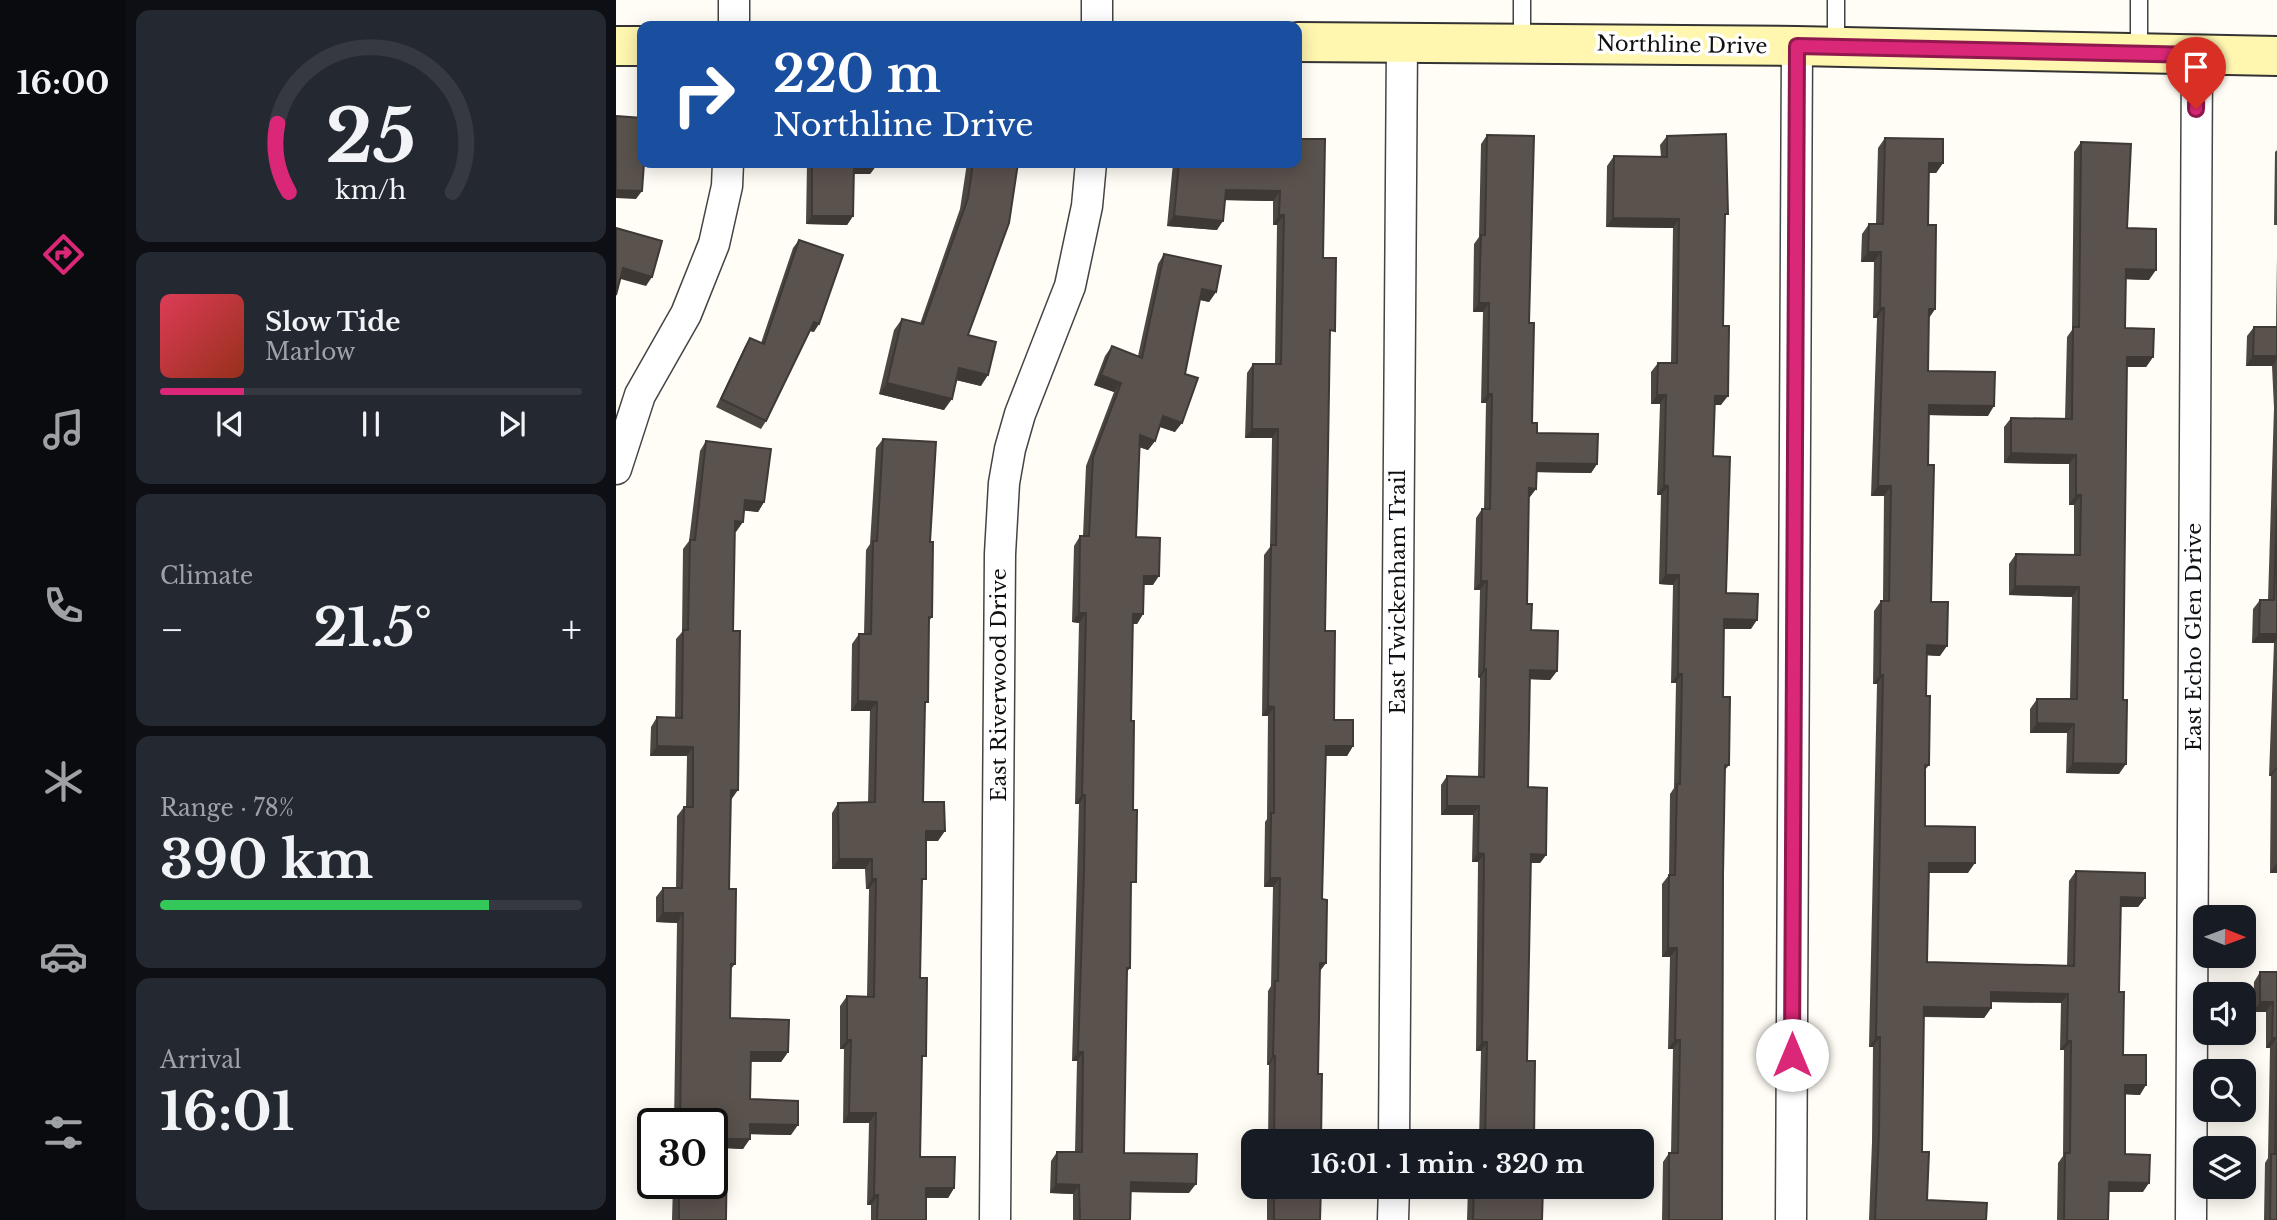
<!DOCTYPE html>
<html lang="en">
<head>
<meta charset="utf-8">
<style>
	:root { --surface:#171b24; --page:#242831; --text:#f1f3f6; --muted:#9ea1a6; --line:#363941; --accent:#db2777 }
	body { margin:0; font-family:"Libre Baskerville",serif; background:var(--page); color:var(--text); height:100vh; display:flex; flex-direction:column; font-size:26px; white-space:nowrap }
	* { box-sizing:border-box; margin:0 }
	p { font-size:23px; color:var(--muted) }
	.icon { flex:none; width:38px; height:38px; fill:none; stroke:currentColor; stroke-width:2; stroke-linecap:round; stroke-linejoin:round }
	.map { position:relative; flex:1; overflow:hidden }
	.sheet { display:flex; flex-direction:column; gap:10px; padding:10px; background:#0d0f14; width:490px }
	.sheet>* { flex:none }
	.hud { position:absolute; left:21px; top:21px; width:665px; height:147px; border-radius:14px; box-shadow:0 4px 18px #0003; background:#1a4fa0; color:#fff; overflow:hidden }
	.needle { width:46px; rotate:91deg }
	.tools { position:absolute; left:1577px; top:905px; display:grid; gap:14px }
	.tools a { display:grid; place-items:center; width:63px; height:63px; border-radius:14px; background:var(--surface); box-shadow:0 4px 18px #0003; font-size:35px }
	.speed { position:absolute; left:21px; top:1108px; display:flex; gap:14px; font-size:35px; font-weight:700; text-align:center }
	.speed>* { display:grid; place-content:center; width:91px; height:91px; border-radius:50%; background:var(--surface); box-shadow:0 4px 18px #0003; line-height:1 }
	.speed .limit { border:4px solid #111; border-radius:10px; background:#fff; color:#111 }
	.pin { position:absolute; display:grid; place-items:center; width:60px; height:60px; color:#fff; margin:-72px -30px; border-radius:50% 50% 50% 0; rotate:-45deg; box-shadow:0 0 7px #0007 }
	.pin .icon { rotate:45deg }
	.me { position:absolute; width:77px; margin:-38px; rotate:0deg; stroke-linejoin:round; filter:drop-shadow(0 0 5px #0008) }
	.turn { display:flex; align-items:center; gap:24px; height:147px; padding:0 21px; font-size:32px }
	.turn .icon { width:91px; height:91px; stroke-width:2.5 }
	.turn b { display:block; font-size:49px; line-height:60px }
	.big { font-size:52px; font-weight:800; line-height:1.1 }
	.sheet .card { flex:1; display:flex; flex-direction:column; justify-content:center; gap:10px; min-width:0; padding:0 24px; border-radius:14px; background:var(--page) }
	.sheet .dial { align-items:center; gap:0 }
	.dial svg { height:182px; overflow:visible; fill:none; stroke:var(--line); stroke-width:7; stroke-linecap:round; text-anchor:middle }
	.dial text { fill:var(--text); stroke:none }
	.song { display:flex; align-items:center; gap:21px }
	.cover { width:84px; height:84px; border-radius:10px; background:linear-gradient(135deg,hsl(350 70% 55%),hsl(10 70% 35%)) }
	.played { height:7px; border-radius:4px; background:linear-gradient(90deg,var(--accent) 20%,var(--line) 20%) }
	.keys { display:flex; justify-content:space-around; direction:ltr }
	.heat { display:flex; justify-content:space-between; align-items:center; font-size:38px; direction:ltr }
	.charge { height:10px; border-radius:5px; background:linear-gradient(90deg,#34c759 78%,var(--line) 0) }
	.trip { position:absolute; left:625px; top:1129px; width:413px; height:70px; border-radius:14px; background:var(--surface); box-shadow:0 4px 18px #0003; font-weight:800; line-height:70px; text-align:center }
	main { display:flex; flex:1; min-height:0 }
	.menu { display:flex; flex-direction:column; width:126px; justify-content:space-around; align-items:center; background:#090b0e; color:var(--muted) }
	.menu .icon { width:49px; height:49px }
	.menu .active { color:var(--accent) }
	.menu b { font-size:32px; color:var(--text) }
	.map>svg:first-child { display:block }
</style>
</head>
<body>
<main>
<nav class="menu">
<b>16:00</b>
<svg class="icon active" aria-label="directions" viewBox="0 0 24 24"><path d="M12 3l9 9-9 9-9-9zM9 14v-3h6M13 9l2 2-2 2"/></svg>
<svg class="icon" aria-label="music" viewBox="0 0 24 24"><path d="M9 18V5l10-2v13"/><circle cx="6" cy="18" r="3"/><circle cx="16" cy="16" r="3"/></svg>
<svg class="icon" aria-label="phone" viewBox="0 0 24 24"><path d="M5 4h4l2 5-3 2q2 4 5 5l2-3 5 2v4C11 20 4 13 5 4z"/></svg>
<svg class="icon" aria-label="climate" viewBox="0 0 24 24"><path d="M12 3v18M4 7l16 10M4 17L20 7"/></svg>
<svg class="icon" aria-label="car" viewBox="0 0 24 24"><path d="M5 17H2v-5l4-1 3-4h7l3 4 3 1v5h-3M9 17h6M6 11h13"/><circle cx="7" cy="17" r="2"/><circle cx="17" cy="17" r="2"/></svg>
<svg class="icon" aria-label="filters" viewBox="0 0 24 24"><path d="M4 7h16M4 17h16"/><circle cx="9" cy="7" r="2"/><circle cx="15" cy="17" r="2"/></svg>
</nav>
<section class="sheet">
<div class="card dial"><svg viewBox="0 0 100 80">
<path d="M14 69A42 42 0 1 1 86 69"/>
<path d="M14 69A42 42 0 0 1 9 39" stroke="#db2777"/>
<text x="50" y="56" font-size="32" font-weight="700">25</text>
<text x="50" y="72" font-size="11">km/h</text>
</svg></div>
<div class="card">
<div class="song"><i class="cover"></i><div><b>Slow Tide</b><p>Marlow</p></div></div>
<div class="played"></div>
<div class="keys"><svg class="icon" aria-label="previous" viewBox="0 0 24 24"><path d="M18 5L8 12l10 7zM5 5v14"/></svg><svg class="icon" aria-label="pause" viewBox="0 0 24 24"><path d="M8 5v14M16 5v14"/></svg><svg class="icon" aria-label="next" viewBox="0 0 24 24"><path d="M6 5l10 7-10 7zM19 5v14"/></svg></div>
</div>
<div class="card"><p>Climate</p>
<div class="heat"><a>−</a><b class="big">21.5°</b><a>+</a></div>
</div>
<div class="card"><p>Range · 78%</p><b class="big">390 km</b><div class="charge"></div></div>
<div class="card"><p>Arrival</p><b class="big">16:01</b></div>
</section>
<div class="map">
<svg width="1661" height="1220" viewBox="0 0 1661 1220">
	<rect width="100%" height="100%" fill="#fffdf5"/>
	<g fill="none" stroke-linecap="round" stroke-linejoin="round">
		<defs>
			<path id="lane" d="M1220,0V47
				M1523,0V52
				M906,43V0"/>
			<path id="street" d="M118,26V0
				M481,26V0
				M0,469L24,395L70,314L98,244L111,186L112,163
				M778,1141L786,42
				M379,1220L384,554L388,483L394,449L404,414L454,286L471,206L475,163
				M777,1220L778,1186
				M1175,1220L1181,46
				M1575,1220L1581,55"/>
			<path id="secondary" d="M681,42L1181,46L1661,56
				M0,46H26"/>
		</defs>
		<!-- lane casing -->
		<use href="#lane" stroke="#444" stroke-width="19"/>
		<!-- street casing -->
		<use href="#street" stroke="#444" stroke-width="33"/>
		<!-- secondary casing -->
		<use href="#secondary" stroke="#333" stroke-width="42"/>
		<!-- lane -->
		<use href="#lane" stroke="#fff" stroke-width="16"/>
		<!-- street -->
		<use href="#street" stroke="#fff" stroke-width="30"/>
		<!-- secondary -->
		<use href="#secondary" stroke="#fff6b0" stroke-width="38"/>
	</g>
	<!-- wall -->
	<path fill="#4d4742" d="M871,135L913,323L916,423L921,433L981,464L975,473L920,472V489L913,497L911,604L915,630L941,671L934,680L914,679L912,787L930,855L924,863H915L911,1061L918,1141H863L865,1051H860L862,862H856L857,815H825V785L831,776H862L864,678L862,677L864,590H858L860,518L866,509H868L870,403H865L867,312H857L858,244L863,237L865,144Z
		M1051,136L1109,218L1105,405H1098L1097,456L1110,593L1135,629H1108L1107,697L1113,765L1109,770L1107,874L1106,1220H1046L1047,1162L1053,1153H1055L1057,1049H1052L1054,957H1046V884L1053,875L1054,794L1058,788L1060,683H1055L1057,585L1043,584L1045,495H1041L1044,404H1035V372L1042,363H1055L1057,228L990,227L991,166L998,156L1045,157L1044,145Z
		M1269,138L1327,163L1320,173H1313L1312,225L1319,309L1313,318L1312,371L1372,416L1313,415L1312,465L1315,602L1324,656L1311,655L1310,696L1313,765L1309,770V826L1352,873H1313L1311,962L1451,966L1453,881L1460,871L1529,898L1522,907H1505L1503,992L1507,1055L1524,1095L1509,1094V1154L1527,1192H1493L1492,1220H1441L1442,1163L1447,1156L1448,1050H1444L1445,1003L1375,1002V1008L1368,1018L1308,1017L1306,1152L1311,1200L1370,1220H1253L1256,1142L1257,1047H1253L1261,684H1257L1258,611L1265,601H1267L1268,496H1255L1261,318H1257L1258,262H1245L1246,234L1253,224H1260L1262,148Z
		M1465,142L1511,228L1533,280L1510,279L1509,328L1537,357L1530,367H1511L1503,774L1450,773L1451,733H1414V709L1421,699H1454L1456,597L1393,595V564L1400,554L1458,555V505H1453V464L1388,463V427L1395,418L1449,419L1451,337L1456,330L1458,152Z
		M1661,150V225H1658L1659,152Z
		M191,163H260V166L254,174H238L237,216L231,225L190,224Z
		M351,163H402L352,335L365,386L340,380L328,410L263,394L278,330L286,319L304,324L344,209Z
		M557,163H681L707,258L714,338L709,631L718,720L737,746L731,756H710L706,899L710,963L704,971L702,1074L705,1141H652L653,1065H651L652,991L655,986L657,887H648L649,822L651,819L652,716H646L648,555L654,547L656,438H629L631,373L637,364H659L661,225H657V201L609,200L601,230L551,226Z
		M183,240L198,332L193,331L150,421L145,429L100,407L129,346L134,338L145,343L177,248Z
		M548,254L600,292L593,302L584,300L569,374L559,432L544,427L539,441L532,450L523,447L520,537L537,585H528L527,614L521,624H516L515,721V889L514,968L511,972L508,1153L573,1193L514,1192V1220H457V1194L434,1193L435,1161L441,1152H459L461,1061H456L461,881L463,804H459L463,623L456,622L458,546L464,536H467L470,466L498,392L478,385L489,356L496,346L522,356L542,264Z
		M1661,257V873H1654L1655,776H1653L1658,643H1636L1637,609L1644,600H1652L1658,408L1656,366H1630L1631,336L1638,327H1660Z
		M267,439L314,542L316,617L313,621L309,707L307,802L322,841H310L306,886L304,978L306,1062L304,1157L338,1188L332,1198H310V1220H255V1205H251L253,1123H227L228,1049H224V1006L231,996H251L253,889H250L249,869H216V813L222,803H252L254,711H235L236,644L243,634H248L250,550L254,544L260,448Z
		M90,441L148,502L142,512L128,510L119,532L113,889L119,964L115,969L114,1018L172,1052L165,1062H135L134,1099L175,1135L134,1134L127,1149L111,1148L110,1220H56L57,1183H96V1124H58L61,923L40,922V897L47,888H60L61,816L68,807H70L71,756H34L35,727L41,717L59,718L60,639L66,632L67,549L73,541L84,451Z
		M1661,964V1220H1648L1649,1163L1652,1158L1654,1048H1650V1012H1637L1638,982L1644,972H1661Z
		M651,1186H705L704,1220H651Z
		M852,1186H927L926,1220H851Z"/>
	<!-- shaded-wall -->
	<path fill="#3f3936" d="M1313,163H1327L1320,173H1306Z
		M238,165L260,166L254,174H232Z
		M0,190L26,191L20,199L0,198Z
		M610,190L664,191L657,201L604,200Z
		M663,215H668L661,225H657Z
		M196,216H237L231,225L190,224Z
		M558,216L607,221L601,230L551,226Z
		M997,218L1063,219L1057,228L990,227Z
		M1252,252H1265L1258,262H1245Z
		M7,268L36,277L30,286L1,278Z
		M1510,269L1540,270L1533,280L1503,279Z
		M586,289L600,292L593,302L580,299Z
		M863,303H873L867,312H857Z
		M1264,308H1268L1261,318H1257Z
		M1313,309H1319L1312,319Z
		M198,322L203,324L198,332L192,330Z
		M1637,356H1661V359L1656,366H1630Z
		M1511,357H1537L1530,367H1504Z
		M343,368L372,375L365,386L336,379Z
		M485,375L505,383L498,392L478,385Z
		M271,383L336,399L328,410L263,394Z
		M872,394H876L870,403H865Z
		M1041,395H1050L1044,404H1035Z
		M1099,396H1112L1105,405H1092Z
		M1313,405L1378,406L1372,416L1307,415Z
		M547,416L566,423L559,432L541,426Z
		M636,429H662L656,438H629Z
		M524,435L539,441L532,450L517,445Z
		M1395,453L1460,455L1453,464L1388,463Z
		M921,463L981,464L975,473L914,472Z
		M1048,485L1052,486L1045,495H1041Z
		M1262,486H1275L1268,496H1255Z
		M913,488L920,489L914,497H907Z
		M1460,495H1465L1458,505H1453Z
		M129,500L148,502L142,512L122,510Z
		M119,521L127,522L120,532L113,531Z
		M1050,575H1063L1057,585L1043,584Z
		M528,576H543L537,585H522Z
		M865,581H871L864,590H858Z
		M1399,586L1463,587L1456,597L1393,595Z
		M463,613H470L463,623L456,622Z
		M517,614H527L521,624L510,623Z
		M1108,619L1141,620L1135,629H1101Z
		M1643,634H1661V639L1658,643H1636Z
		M1311,645L1331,646L1324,656L1304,655Z
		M868,669H870L864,678L862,677Z
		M914,670L941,671L934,680L908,679Z
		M1062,674H1066L1060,683H1055Z
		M1264,675H1267L1261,684H1257Z
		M242,701L261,702L254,711H235Z
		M652,706L658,707L652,716H646Z
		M1421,723L1458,724L1451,733H1414Z
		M41,746L77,747L71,756H34Z
		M710,746H737L731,756H704Z
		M1457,763L1510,764L1503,774L1450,773Z
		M1660,767L1661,768L1655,776H1653Z
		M115,790H122L115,800H108Z
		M466,795H469L463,804H459Z
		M831,806H863L857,815H825Z
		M310,831H329L322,841H303Z
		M862,853L868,854L862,862H856Z
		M915,854L930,855L924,863H909Z
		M223,859H256L249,869H216Z
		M1313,863H1359L1352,873H1306Z
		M1661,863V873H1654Z
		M654,878H664L657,887H648Z
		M256,879H260L253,889H250Z
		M1505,897L1529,898L1522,907H1498Z
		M47,913H67L61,923L40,922Z
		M1052,948H1061L1054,957H1046Z
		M704,963H710L703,972Z
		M1375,992L1452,994L1445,1003L1369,1002Z
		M1644,1002H1657L1650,1012H1637Z
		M1308,1007L1375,1008L1368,1018L1302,1016Z
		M1260,1037H1264L1257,1047H1253Z
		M1656,1038H1661L1654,1048H1650Z
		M231,1040H235L228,1049H224Z
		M1059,1040H1064L1057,1049H1052Z
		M1451,1041H1455L1448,1050H1444Z
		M866,1042H871L865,1051H860Z
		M135,1052H172L165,1062L128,1061Z
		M462,1052H467L461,1061H456Z
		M657,1056H659L653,1065H651Z
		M1509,1085H1530L1524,1095L1502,1094Z
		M233,1113H260L253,1123H227Z
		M134,1124L182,1125L175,1135L127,1134Z
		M111,1139H134L127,1149L104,1148Z
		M515,1182L580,1184L573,1193L508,1192Z
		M1493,1182L1533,1183L1527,1192H1486Z
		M440,1184L463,1185L457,1194L434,1193Z
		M310,1188H338L332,1198L303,1197Z
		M258,1195H262L255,1205H251Z"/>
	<!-- building -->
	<path fill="#5a524d" stroke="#3f3936" stroke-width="2" d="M0,116L26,118V163H28L26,191L0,190Z
		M1110,134L1112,214H1109L1107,326H1113L1112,396H1099L1097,456L1114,457L1110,593L1142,594L1141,620L1108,619L1107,697H1114L1113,765H1109L1107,874L1106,1220H1053V1153H1062L1064,1040H1059L1061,948H1052L1053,875H1059L1061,784H1064L1066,674H1062L1063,575H1050L1052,486L1048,485L1050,395H1041L1042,363H1061L1063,219L997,218L998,156L1051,157V136Z
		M871,135L918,136L913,323H918L916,423H921V433L982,434L981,464L921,463L920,489L913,488L911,604H916L915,630L942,631L941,671L914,670L912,787L931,788L930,855L915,854L911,1061H919L918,1141H869L871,1042H866L868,854L862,853L863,806H831V776L868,777L870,669H868L871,581H865L866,509H874L876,394H872L873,303H863L865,235H869Z
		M1269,138L1327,139V163H1313L1312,225H1320L1319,309H1313L1312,371L1379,372L1378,406L1313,405L1312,465H1318L1315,602H1332L1331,646L1311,645L1310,696H1314L1313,765H1309V826L1359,827V863H1313L1311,962L1458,966L1460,871L1529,873V898L1505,897L1503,992H1508L1507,1055H1530V1085H1509V1154L1534,1155L1533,1183L1493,1182L1492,1220H1448L1449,1153H1454L1455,1041H1451L1452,994L1375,992V1008L1308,1007L1306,1152H1313L1311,1200L1371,1203L1370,1220H1259L1263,1132L1264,1037H1260L1267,675H1264L1265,601H1273L1275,486H1262L1268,308H1264L1265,252H1252L1253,224H1267Z
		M681,139H709L707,258H720L719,331L714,330L709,631H719L718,720H737V746H710L706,899L711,900L710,963H704L702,1074H706L705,1141H658L659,1056H657L659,981H662L664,878H654L655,813H658V707L652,706L655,545H660L662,429H636L637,364H665L668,215H663L664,191L610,190L607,221L558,216L563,163H681Z
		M1465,142L1515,144L1511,228L1540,229V270L1510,269L1509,328L1538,329L1537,357H1511L1507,700H1511L1510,764L1457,763L1458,724L1421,723V699H1461L1463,587L1399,586L1400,554L1464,555L1465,495H1460V455L1395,453V418L1456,419L1457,327H1463Z
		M196,163H260V166L238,165L237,216H196Z
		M357,163H402L393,223L352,335L380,342L372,375L343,368L336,399L271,383L286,319L307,324L352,198Z
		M0,228L46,241L36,277L7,268L0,295Z
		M183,240L227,255L203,324L198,322L150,421L105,399L134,338L148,344Z
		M548,254L605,266L600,292L586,289L569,374L582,378L566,423L547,416L539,441L524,435L520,537L544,538L543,576H528L527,614H517L515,721H518L517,810H521L520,882H515L514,968H511L508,1153L581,1154L580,1184L515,1182L514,1220H464L463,1185L440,1184L441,1152H466L467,1052H462L468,872L469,795H466L470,613H463L464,536H473L477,457L505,383L485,375L496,346L526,358Z
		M1638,327H1661V356H1637Z
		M267,439L320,442L314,542H317L316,617H313L312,702H309L307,802H328L329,831H310V879H306L304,978H311L310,1056H306L304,1157H339L338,1188H310V1220H261L262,1195H258L260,1113H233L235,1040H231V996L258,997L260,879H256V859H223L222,803L259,802L261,702L242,701L243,634H255L257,541H261Z
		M90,441L155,449L148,502L129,500L127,522L119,521L117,631H124L122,790H115L113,889H120L119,964H115L114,1018L173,1020L172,1052H135L134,1099L182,1101V1125L134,1124V1139H111L110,1220H63V1183H96V1124H64L67,913H47V888H66L68,807H77V747L41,746V717L66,718L67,630H72L74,540H79Z
		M1661,505V634H1643L1644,600H1658Z
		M1644,972H1661V1038H1656L1657,1002H1644Z
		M1661,1042V1220H1654L1655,1154H1659Z
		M658,1186H705L704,1220H658Z
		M858,1186H927L926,1220H857Z"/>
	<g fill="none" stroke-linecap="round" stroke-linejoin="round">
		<defs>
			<path id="route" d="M1176,1055L1181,46L1581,55L1580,109"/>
		</defs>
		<!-- route casing -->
		<use href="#route" stroke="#8e194d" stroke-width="18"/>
		<!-- route -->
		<use href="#route" stroke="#db2777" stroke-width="12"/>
	</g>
	<g text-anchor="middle" stroke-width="7" stroke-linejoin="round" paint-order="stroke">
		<!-- street labels -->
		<g font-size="21" fill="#111" stroke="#fff">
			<text transform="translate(1066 45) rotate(1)" y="7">Northline Drive</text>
			<text transform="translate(782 592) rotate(-90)" y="7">East Twickenham Trail</text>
			<text transform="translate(1578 637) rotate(-90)" y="7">East Echo Glen Drive</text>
			<text transform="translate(383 685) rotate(-90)" y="7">East Riverwood Drive</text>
		</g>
	</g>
</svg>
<div class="tools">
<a><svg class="needle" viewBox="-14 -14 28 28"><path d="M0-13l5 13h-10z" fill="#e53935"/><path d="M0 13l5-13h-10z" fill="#9ea1a6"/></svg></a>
<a><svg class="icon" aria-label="sound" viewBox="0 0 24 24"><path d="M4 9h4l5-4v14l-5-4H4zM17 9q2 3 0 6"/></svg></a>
<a><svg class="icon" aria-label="search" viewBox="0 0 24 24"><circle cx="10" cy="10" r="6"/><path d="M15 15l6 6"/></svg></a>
<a><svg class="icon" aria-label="layers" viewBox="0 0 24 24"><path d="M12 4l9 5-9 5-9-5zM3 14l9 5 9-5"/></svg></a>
</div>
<div class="speed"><div class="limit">30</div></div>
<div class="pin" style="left:1580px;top:109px;background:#d93025"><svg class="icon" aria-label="arrive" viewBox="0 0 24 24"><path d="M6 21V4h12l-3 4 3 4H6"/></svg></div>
<svg class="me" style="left:1176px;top:1055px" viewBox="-20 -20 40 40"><circle r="19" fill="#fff"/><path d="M0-13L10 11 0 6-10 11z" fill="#db2777"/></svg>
<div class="trip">16:01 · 1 min · 320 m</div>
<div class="hud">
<div class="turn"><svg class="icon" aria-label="right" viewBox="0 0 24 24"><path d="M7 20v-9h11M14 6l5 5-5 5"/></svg><div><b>220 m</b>Northline Drive</div></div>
</div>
</div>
</main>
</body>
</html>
